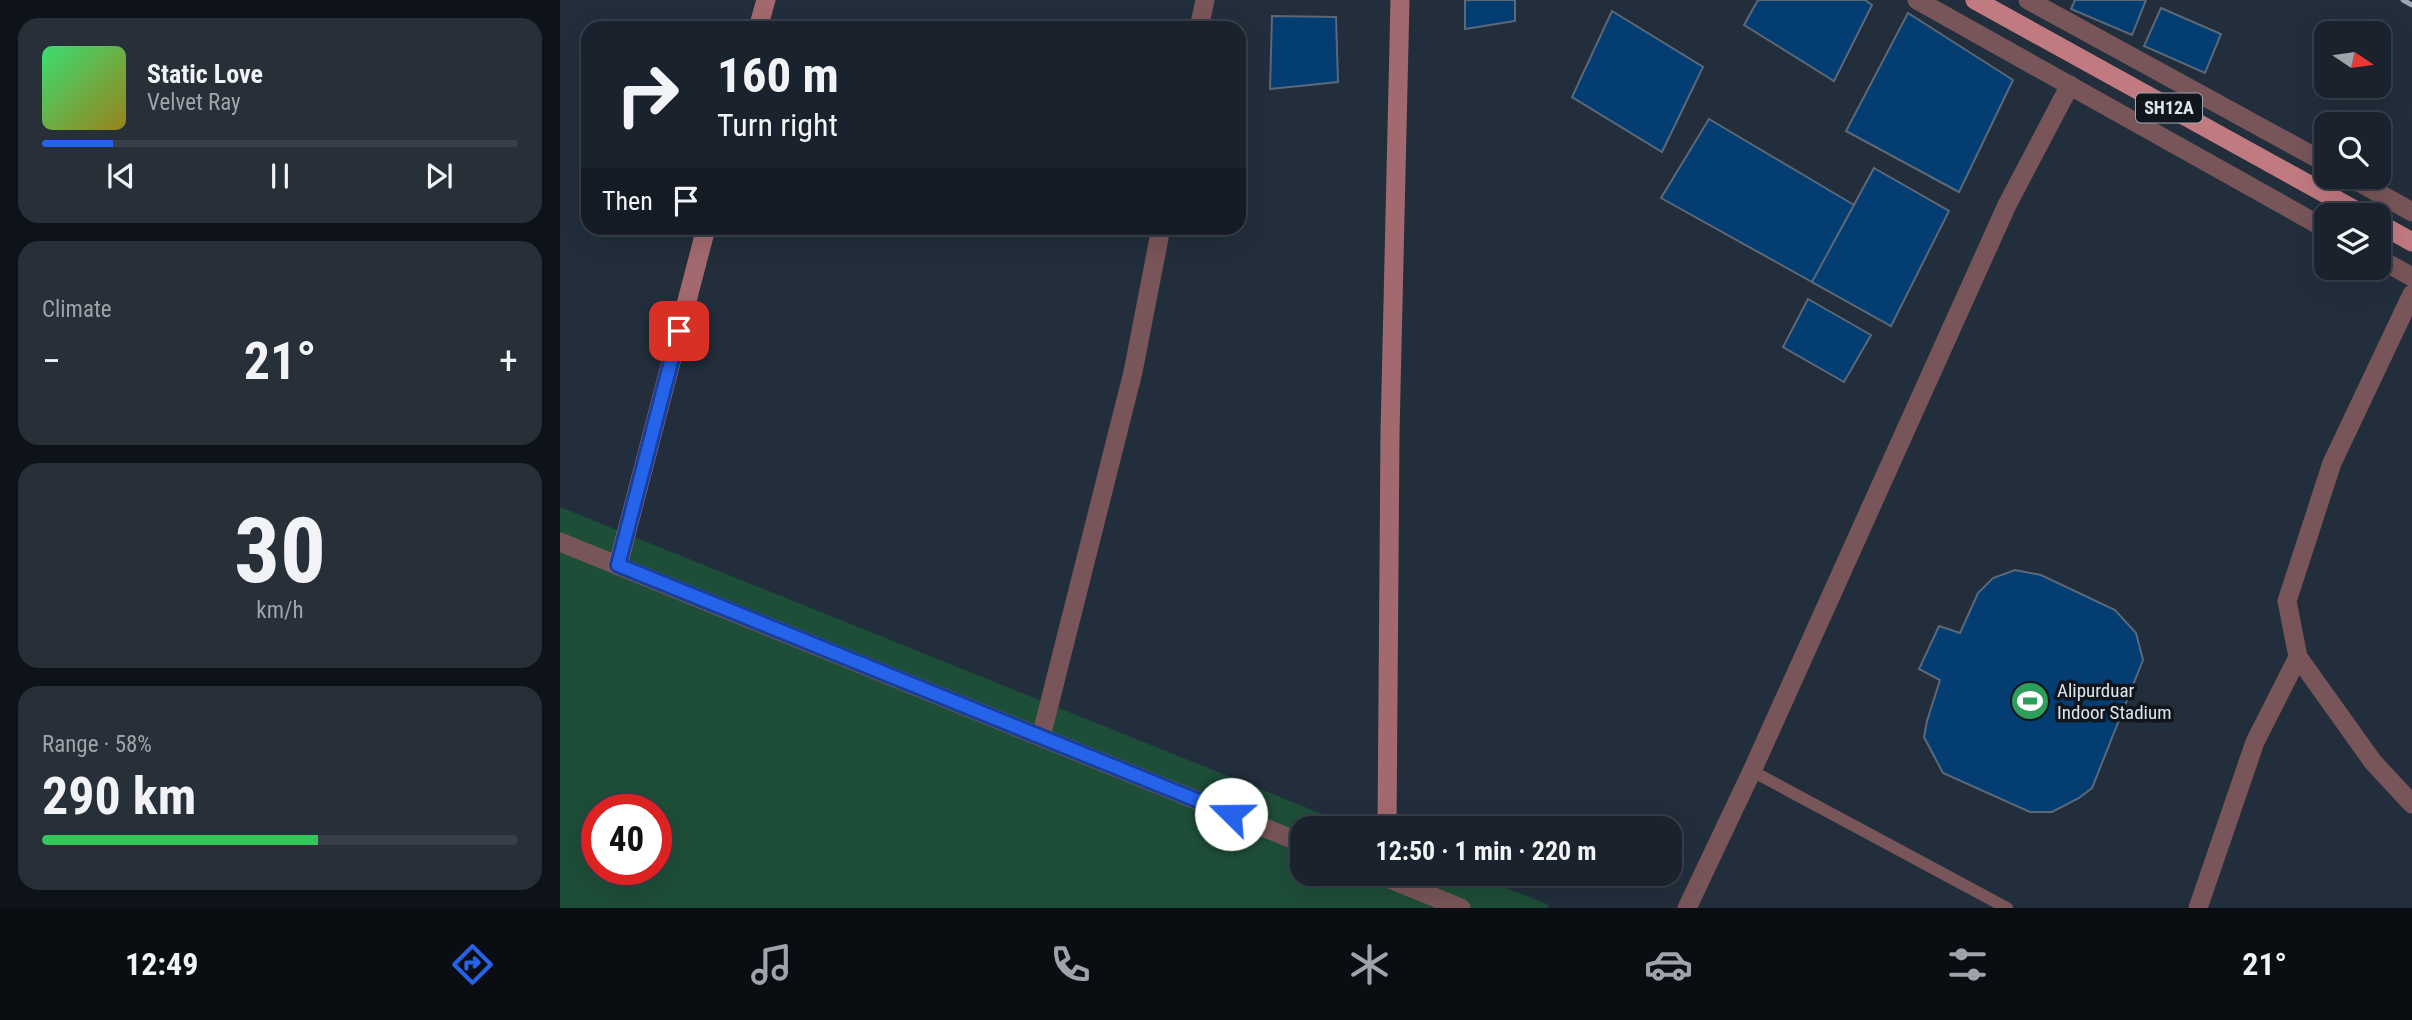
<!DOCTYPE html>
<html lang="en">
<head>
<meta charset="utf-8">
<style>
	:root { --surface:#1a222d; --page:#272f39; --text:#f1f3f6; --muted:#9fa4aa; --line:#383f49; --accent:#2563eb }
	body { margin:0; font-family:"Roboto Condensed",sans-serif; background:var(--page); color:var(--text); height:100vh; display:flex; flex-direction:column; font-size:26px; white-space:nowrap }
	* { box-sizing:border-box; margin:0 }
	p { font-size:23px; color:var(--muted) }
	.icon { flex:none; width:38px; height:38px; fill:none; stroke:currentColor; stroke-width:2; stroke-linecap:round; stroke-linejoin:round }
	.map { position:relative; flex:1; overflow:hidden }
	.sheet { display:flex; flex-direction:column; gap:18px; padding:18px; background:#0e1319; width:560px }
	.sheet>* { flex:none }
	.banner { position:absolute; left:21px; top:21px; width:665px; height:214px; border-radius:21px; box-shadow:0 7px 28px #0002,0 0 0 2px var(--line); background:#1a222d; color:var(--text); overflow:hidden }
	.needle { width:46px; rotate:103deg }
	.tools { position:absolute; left:1754px; top:21px; display:grid; gap:14px }
	.tools a { display:grid; place-items:center; width:77px; height:77px; border-radius:14px; background:var(--surface); box-shadow:0 7px 28px #0002,0 0 0 2px var(--line); font-size:35px }
	.speed { position:absolute; left:21px; top:794px; display:flex; gap:14px; font-size:35px; font-weight:700; text-align:center }
	.speed>* { display:grid; place-content:center; width:91px; height:91px; border-radius:50%; background:var(--surface); box-shadow:0 7px 28px #0002,0 0 0 2px var(--line); line-height:1 }
	.speed .limit { border:10px solid #d22; background:#fff; color:#111 }
	.pin { position:absolute; display:grid; place-items:center; width:60px; height:60px; color:#fff; margin:-30px; border-radius:14px; box-shadow:0 4px 10px #0006 }
	.me { position:absolute; width:77px; margin:-38px; rotate:292deg; stroke-linejoin:round; filter:drop-shadow(0 0 5px #0008) }
	.turn { display:flex; align-items:center; gap:24px; height:147px; padding:0 21px; font-size:32px }
	.turn .icon { width:91px; height:91px; stroke-width:2.5 }
	.turn b { display:block; font-size:49px; line-height:60px }
	.then { display:flex; align-items:center; height:66px; padding:0 21px; background:#0003; gap:14px; font-size:26px }
	.big { font-size:52px; font-weight:700; line-height:1.1 }
	.sheet .card { flex:1; display:flex; flex-direction:column; justify-content:center; gap:10px; min-width:0; padding:0 24px; border-radius:21px; background:var(--page) }
	.sheet .dial { align-items:center; gap:0 }
	.dial b { font-size:91px; line-height:1 }
	.song { display:flex; align-items:center; gap:21px }
	.cover { width:84px; height:84px; border-radius:10px; background:linear-gradient(135deg,hsl(140 70% 55%),hsl(50 70% 35%)) }
	.played { height:7px; border-radius:4px; background:linear-gradient(90deg,var(--accent) 15%,var(--line) 15%) }
	.keys { display:flex; justify-content:space-around; direction:ltr }
	.heat { display:flex; justify-content:space-between; align-items:center; font-size:38px; direction:ltr }
	.charge { height:10px; border-radius:5px; background:linear-gradient(90deg,#34c759 58%,var(--line) 0) }
	.trip { position:absolute; left:730px; top:816px; width:392px; height:70px; border-radius:21px; background:var(--surface); box-shadow:0 7px 28px #0002,0 0 0 2px var(--line); font-weight:700; line-height:70px; text-align:center }
	.tab-bar { display:flex; height:112px; justify-content:space-around; align-items:center; background:#0a0e12; color:var(--muted) }
	.tab-bar .icon { width:49px; height:49px }
	.tab-bar .current { color:var(--accent) }
	.tab-bar b { font-size:32px; color:var(--text) }
	main { display:flex; flex:1; min-height:0 }
	.map>svg:first-child { display:block }
</style>
</head>
<body>
<main>
<section class="sheet">
<div class="card">
<div class="song"><i class="cover"></i><div><b>Static Love</b><p>Velvet Ray</p></div></div>
<div class="played"></div>
<div class="keys"><svg class="icon" aria-label="previous" viewBox="0 0 24 24"><path d="M18 5L8 12l10 7zM5 5v14"/></svg><svg class="icon" aria-label="pause" viewBox="0 0 24 24"><path d="M8 5v14M16 5v14"/></svg><svg class="icon" aria-label="next" viewBox="0 0 24 24"><path d="M6 5l10 7-10 7zM19 5v14"/></svg></div>
</div>
<div class="card"><p>Climate</p>
<div class="heat"><a>−</a><b class="big">21°</b><a>+</a></div>
</div>
<div class="card dial"><b>30</b><p>km/h</p></div>
<div class="card"><p>Range · 58%</p><b class="big">290 km</b><div class="charge"></div></div>
</section>
<div class="map">
<svg width="1852" height="908" viewBox="0 0 1852 908">
	<rect width="100%" height="100%" fill="#222e3c"/>
	<!-- green -->
	<path fill="#1d4e37" fill-rule="evenodd" d="M0,507L797,828H742V873H910L989,905L988,908H0ZM37,810H96V870H37Z"/>
	<!-- building -->
	<path fill="#043d72" stroke="#5b6878" stroke-width="2" d="M905,0H955V21L905,29Z
		M1198,0H1305L1312,5L1274,81L1184,25Z
		M1515,0H1586L1572,35L1511,9Z
		M1601,8L1661,34L1645,73L1584,46Z
		M1052,11L1143,67L1102,152L1012,97Z
		M1348,13L1453,80L1399,192L1286,131Z
		M712,16L776,17L778,82L710,89Z
		M1149,119L1294,205L1252,282L1101,198Z
		M1314,168L1389,211L1331,326L1252,282Z
		M1248,299L1311,335L1284,382L1223,347Z
		M1455,570L1481,575L1555,610L1576,633L1583,660L1532,788L1519,798L1492,812H1470L1383,773L1364,737L1367,721L1380,680L1359,669L1379,626L1400,633L1418,593L1433,578Z"/>
	<g fill="none" stroke-linecap="round" stroke-linejoin="round">
		<!-- service -->
		<path stroke="#785558" stroke-width="12" d="M1192,771L1447,908"/>
		<!-- minor -->
		<path stroke="#785558" stroke-width="19" d="M1357,0L1766,229
			M1468,0L1766,163
			M639,28L645,0
			M1790,177L1852,212
			M1818,258L1852,277
			M1852,294L1772,463L1727,601L1738,657L1813,762L1852,804
			M481,737L573,372L601,228
			M1638,908L1695,742L1738,657"/>
		<!-- tertiary -->
		<path stroke="#785558" stroke-width="19" d="M0,542L742,843
			M815,873L901,908
			M1127,908L1192,771L1447,205L1510,85"/>
		<!-- secondary -->
		<path stroke="#a26a6f" stroke-width="19" d="M198,28L206,0
			M58,565L146,228
			M827,828L830,433L840,0
			M827,878V873"/>
		<!-- primary -->
		<path stroke="#c27a81" stroke-width="19" d="M1415,0L1804,215
			M1818,223L1852,242"/>
		<!-- rail -->
		<path stroke="#9ca5b0" stroke-width="5" d="M1843,0L1852,5"/>
	</g>
	<g fill="none" stroke-linecap="round" stroke-linejoin="round">
		<defs>
			<path id="route" d="M119,331L58,565L671,814"/>
		</defs>
		<!-- route casing -->
		<use href="#route" stroke="#184099" stroke-width="18"/>
		<!-- route -->
		<use href="#route" stroke="#2563eb" stroke-width="12"/>
	</g>
	<!-- icons -->
	<defs>
		<symbol id="stadium-disc" viewBox="-11 -11 22 22"><circle r="9.5" fill="#2e9e5b" stroke="#10161c"/><path d="M0-5a6.5 5 0 1 0 0 10a6.5 5 0 1 0 0-10ZM-3.5-1.8h7v3.6h-7Z" fill="#fff"/></symbol>
	</defs>
	<g fill-rule="evenodd">
		<use href="#stadium-disc" x="1448" y="679" width="44" height="44"/>
	</g>
	<g text-anchor="middle" stroke-width="7" stroke-linejoin="round" paint-order="stroke">
		<!-- shield labels -->
		<rect fill="#10161c" stroke="#a0a7af" stroke-width="2" x="1576" y="93.5" width="66" height="29" rx="5"/>
		<g font-size="18" font-weight="bold" fill="#dde5ee">
			<text x="1609" y="114">SH12A</text>
		</g>
		<!-- poi labels -->
		<g font-size="19" fill="#dde5ee" stroke="#10161c" text-anchor="start">
			<text x="1497" y="697">Alipurduar<tspan x="1497" dy="22">Indoor Stadium</tspan></text>
		</g>
	</g>
</svg>
<div class="tools">
<a><svg class="needle" viewBox="-14 -14 28 28"><path d="M0-13l5 13h-10z" fill="#e53935"/><path d="M0 13l5-13h-10z" fill="#9fa4aa"/></svg></a>
<a><svg class="icon" aria-label="search" viewBox="0 0 24 24"><circle cx="10" cy="10" r="6"/><path d="M15 15l6 6"/></svg></a>
<a><svg class="icon" aria-label="layers" viewBox="0 0 24 24"><path d="M12 4l9 5-9 5-9-5zM3 14l9 5 9-5"/></svg></a>
</div>
<div class="speed"><div class="limit">40</div></div>
<div class="pin" style="left:119px;top:331px;background:#d93025"><svg class="icon" aria-label="arrive" viewBox="0 0 24 24"><path d="M6 21V4h12l-3 4 3 4H6"/></svg></div>
<svg class="me" style="left:671px;top:814px" viewBox="-20 -20 40 40"><circle r="19" fill="#fff"/><path d="M0-13L10 11 0 6-10 11z" fill="#2563eb"/></svg>
<div class="trip">12:50 · 1 min · 220 m</div>
<div class="banner">
<div class="turn"><svg class="icon" aria-label="right" viewBox="0 0 24 24"><path d="M7 20v-9h11M14 6l5 5-5 5"/></svg><div><b>160 m</b>Turn right</div></div>
<div class="then">Then<svg class="icon" aria-label="arrive" viewBox="0 0 24 24"><path d="M6 21V4h12l-3 4 3 4H6"/></svg></div>
</div>
</div>
</main>
<nav class="tab-bar">
<b>12:49</b>
<svg class="icon current" aria-label="directions" viewBox="0 0 24 24"><path d="M12 3l9 9-9 9-9-9zM9 14v-3h6M13 9l2 2-2 2"/></svg>
<svg class="icon" aria-label="music" viewBox="0 0 24 24"><path d="M9 18V5l10-2v13"/><circle cx="6" cy="18" r="3"/><circle cx="16" cy="16" r="3"/></svg>
<svg class="icon" aria-label="phone" viewBox="0 0 24 24"><path d="M5 4h4l2 5-3 2q2 4 5 5l2-3 5 2v4C11 20 4 13 5 4z"/></svg>
<svg class="icon" aria-label="climate" viewBox="0 0 24 24"><path d="M12 3v18M4 7l16 10M4 17L20 7"/></svg>
<svg class="icon" aria-label="car" viewBox="0 0 24 24"><path d="M5 17H2v-5l4-1 3-4h7l3 4 3 1v5h-3M9 17h6M6 11h13"/><circle cx="7" cy="17" r="2"/><circle cx="17" cy="17" r="2"/></svg>
<svg class="icon" aria-label="filters" viewBox="0 0 24 24"><path d="M4 7h16M4 17h16"/><circle cx="9" cy="7" r="2"/><circle cx="15" cy="17" r="2"/></svg>
<b>21°</b>
</nav>
</body>
</html>
